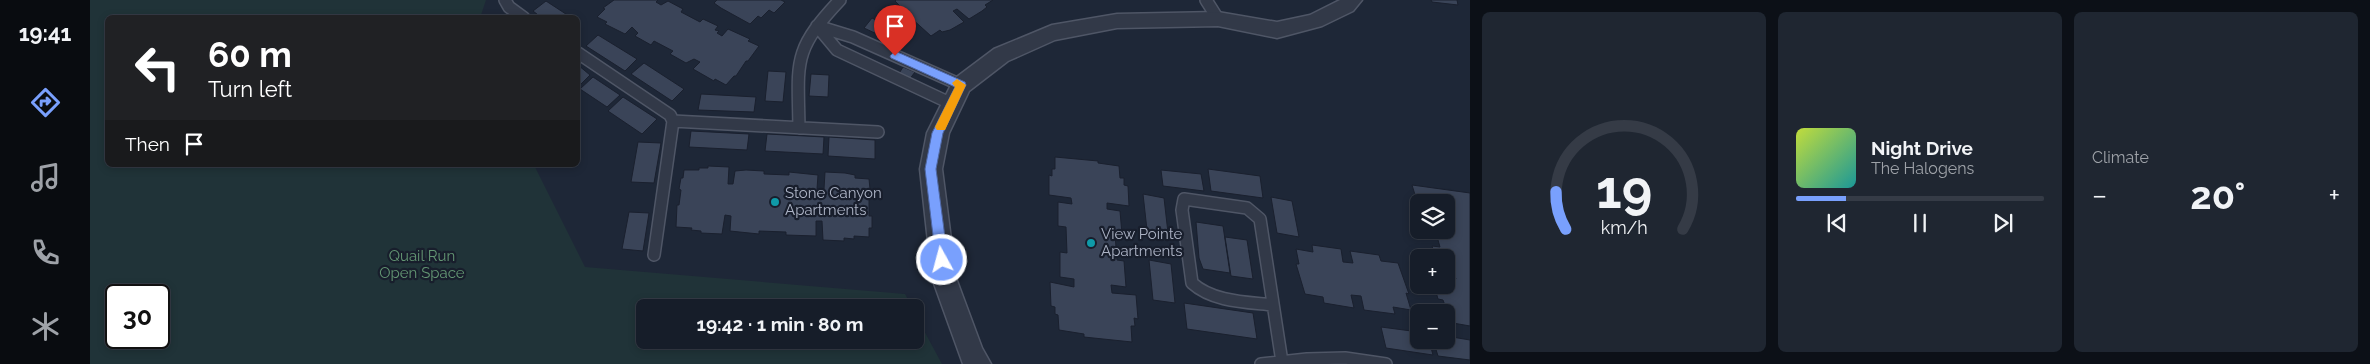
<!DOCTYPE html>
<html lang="en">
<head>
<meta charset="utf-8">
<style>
	:root { --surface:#161d29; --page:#1f2631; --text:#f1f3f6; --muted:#9ea2a8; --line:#353b46; --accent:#79a0fd }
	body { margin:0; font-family:Raleway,sans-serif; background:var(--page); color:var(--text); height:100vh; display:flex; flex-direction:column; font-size:19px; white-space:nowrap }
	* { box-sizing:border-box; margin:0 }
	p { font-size:16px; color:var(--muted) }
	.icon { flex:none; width:28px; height:28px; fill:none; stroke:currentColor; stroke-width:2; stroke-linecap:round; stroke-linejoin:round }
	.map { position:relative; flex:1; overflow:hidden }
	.side { display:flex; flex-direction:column; gap:12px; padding:12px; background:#0c1017; width:900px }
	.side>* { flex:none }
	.guide { position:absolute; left:15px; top:15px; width:475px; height:152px; border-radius:8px; box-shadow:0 2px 8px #0003,0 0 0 1px var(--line); background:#202124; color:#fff; overflow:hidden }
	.buttons { position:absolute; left:1320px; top:194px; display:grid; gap:10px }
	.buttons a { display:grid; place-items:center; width:45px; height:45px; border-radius:8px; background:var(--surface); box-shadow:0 2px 8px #0003,0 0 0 1px var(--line); font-size:25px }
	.speed { position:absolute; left:15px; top:284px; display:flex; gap:10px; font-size:25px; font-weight:700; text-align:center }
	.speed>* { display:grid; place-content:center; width:65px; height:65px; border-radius:50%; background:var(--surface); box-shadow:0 2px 8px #0003,0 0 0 1px var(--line); line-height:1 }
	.speed .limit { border:2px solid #111; border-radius:8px; background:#fff; color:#111 }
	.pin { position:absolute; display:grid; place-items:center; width:42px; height:42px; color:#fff; margin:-51px -21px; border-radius:50% 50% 50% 0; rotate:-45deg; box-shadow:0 0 5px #0007 }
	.pin .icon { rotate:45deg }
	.me { position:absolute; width:55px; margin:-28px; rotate:353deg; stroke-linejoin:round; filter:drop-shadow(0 0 4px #0008) }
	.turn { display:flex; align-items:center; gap:18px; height:105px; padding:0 20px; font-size:22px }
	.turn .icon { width:65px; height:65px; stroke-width:2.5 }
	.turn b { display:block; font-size:35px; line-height:42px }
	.then { display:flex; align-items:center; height:48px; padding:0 20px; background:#0003; gap:10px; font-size:19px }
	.big { font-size:38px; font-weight:700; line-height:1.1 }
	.side .tile { flex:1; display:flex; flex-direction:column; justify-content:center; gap:8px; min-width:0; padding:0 18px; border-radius:8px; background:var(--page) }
	.side .dial { align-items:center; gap:0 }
	.dial svg { height:130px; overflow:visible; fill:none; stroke:var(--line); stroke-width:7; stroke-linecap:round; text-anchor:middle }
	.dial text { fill:var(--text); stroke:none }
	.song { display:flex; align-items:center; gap:15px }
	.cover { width:60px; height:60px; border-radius:8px; background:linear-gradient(135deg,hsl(70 70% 55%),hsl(180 70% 35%)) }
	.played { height:5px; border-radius:2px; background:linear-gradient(90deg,var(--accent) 20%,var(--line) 20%) }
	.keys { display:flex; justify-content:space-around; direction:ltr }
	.heat { display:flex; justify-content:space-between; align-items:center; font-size:28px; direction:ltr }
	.side .tiles { flex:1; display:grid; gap:12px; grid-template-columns:repeat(3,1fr) }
	.trip { position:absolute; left:546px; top:299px; width:288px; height:50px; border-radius:8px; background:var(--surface); box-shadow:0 2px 8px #0003,0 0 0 1px var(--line); font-weight:700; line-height:50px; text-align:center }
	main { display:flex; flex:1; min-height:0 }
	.tab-bar { display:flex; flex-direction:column; width:90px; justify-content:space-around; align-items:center; background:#090c10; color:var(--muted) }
	.tab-bar .icon { width:35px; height:35px }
	.tab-bar .on { color:var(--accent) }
	.tab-bar b { font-size:22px; color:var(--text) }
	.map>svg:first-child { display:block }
</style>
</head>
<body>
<main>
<nav class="tab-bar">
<b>19:41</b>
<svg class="icon on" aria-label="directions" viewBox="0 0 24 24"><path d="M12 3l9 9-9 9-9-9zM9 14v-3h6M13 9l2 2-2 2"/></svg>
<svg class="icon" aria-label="music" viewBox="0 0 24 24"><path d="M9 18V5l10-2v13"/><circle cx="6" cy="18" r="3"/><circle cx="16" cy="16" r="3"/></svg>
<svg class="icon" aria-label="phone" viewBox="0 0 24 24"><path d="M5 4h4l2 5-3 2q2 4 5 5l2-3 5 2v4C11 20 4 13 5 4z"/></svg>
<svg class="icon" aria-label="climate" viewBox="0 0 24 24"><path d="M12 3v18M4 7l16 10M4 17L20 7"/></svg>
</nav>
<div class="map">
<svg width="1380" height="364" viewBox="0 0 1380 364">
	<rect width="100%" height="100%" fill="#1e2737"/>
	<!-- green -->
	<path fill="#203338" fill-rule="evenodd" d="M0,0H396L390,18H18V165H444L495,267L815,294L822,307L555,308V340H825V314L852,364H0ZM26,295H69V338H26Z"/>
	<!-- building -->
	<path fill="#3a4458" stroke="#1a202e" d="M524,0H568L566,2L571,5L578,1L593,9L591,12L610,22L613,19L628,26L625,30L629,31L627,33L632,36L638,29L660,39L658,41L669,46L658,61H656L646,76H644L636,85L625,79L624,81L603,69L610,62L604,59L596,63L580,54L583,51L564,41L561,45L545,36L548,33L542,27L535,34L515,24L517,22L507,17L515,9L513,8Z
		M627,0H691L695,2L684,13L679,10L671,18L668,16L660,24L631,8L624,3Z
		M806,0H903L895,5L897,7L892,11L879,19L867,9L863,11L874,22L860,30L852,32L850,30L841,36L809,7L810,6L805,1Z
		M1341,0H1367L1368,5L1342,2Z
		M456,1L482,18H452L443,11Z
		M782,18L796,25L789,35L774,28Z
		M508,35L547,59L535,71L496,46Z
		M554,63L594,89L582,101L541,74Z
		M488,65L500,75L488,87Z
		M813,67L825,72L819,80L808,75Z
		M678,71L696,72L693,102L675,101Z
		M721,74L739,75L738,97L719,96Z
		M503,77L530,95L517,107L490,89Z
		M611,94L666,97L664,112L608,110Z
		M533,97L567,119L552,134L518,111Z
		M601,131L659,134L657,150L599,147Z
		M677,134L734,137L733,154L675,151Z
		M739,137L785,140V159L738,156Z
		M548,142L571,143L564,183L541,182Z
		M965,157L1008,161V163L1029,166L1030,178H1034V185L1038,186L1039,206L1017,203V209L1030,211L1032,234H1025L1027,260L1034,261L1036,287L1021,285L1022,293L1046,295L1048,319L1044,318L1045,326H1041L1042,342L994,337V334L969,330L968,315L965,314V307L961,306L960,282L984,287V279L970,277V252L977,253L976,227L968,226V202L982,204L981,198L959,195V175L962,176V169H965Z
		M618,166L639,167L638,184H643L645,171L656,170L674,171V174L699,175V172L728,175L727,189H734L735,172L755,173L765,175V178L779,179L781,199H779V216H782V228H779V237L764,236V239L754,238V241L733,240L732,221H726V236L696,235V232L669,231V234L640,231L641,216L635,215L632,234L611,233V231L601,230L602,228L586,227L587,205H589L591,190L589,189L591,178H593L594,170H609V168H618Z
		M1118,169L1170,176L1173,198L1121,191Z
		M1071,170L1111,174L1114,191L1073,186Z
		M1322,185L1380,193V326L1363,323L1358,308H1356L1353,300L1348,299L1344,285H1356V278L1366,279L1364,273L1356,272V258H1346L1342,246L1350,247L1346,233L1352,234L1351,230H1356V202H1329L1327,225L1321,204H1324L1322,198H1326Z
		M1053,194L1074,198L1078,233L1057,230Z
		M1181,197L1202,201L1209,237L1187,233Z
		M539,212L559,213L553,251L532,249Z
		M1106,222L1133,226L1140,273L1113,269L1109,258Z
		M1135,237L1157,240L1163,279L1141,276Z
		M1222,245L1251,249L1253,262L1263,263L1260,251L1289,255L1291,261L1308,263L1319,294L1316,293L1321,310L1303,307L1305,314L1274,310L1271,296L1261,295L1264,308L1234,303L1233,297L1215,294L1206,264H1209L1206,249L1223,252Z
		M1059,260L1081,264L1085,303L1063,300Z
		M1094,303L1163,313L1167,339L1097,329Z
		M1291,327L1329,332V340H1339L1343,355L1296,348Z
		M1356,336L1380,340V360L1348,356L1343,340H1356Z"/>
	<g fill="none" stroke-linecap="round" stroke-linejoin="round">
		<defs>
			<path id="lane" d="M415,0L419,7L434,18
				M1116,0L1128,19
				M727,26L747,50L862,104
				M727,26L763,37L871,85
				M488,53L580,115L583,121L564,255
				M583,121L788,132
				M709,128C708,61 702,51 750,0
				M1183,305C1156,302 1123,302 1102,283L1092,210L1094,199L1157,208L1170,219L1192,362
				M1171,364L1217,359L1255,358L1296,364"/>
			<path id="street" d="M1250,0H1272L1263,11L1232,26L1187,38L1128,26L1027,28L965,40L918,61L879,91L859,133L852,169L866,278L892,348L901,364H873L842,278L830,169L837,133L864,79L904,49L962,25L1027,14L1128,12L1187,22L1220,15Z"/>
		</defs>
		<!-- lane casing -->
		<use href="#lane" stroke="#4f5666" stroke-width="14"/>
		<!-- street casing -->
		<use href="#street" stroke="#4f5666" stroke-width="3"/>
		<!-- lane -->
		<use href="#lane" stroke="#323948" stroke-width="11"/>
		<!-- street -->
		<use href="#street" fill="#323948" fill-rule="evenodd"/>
	</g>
	<!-- route -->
	<path fill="#79a0fd" stroke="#4f68a4" d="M805,51L875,82L876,85L853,133L846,169L858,260L856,264L852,265L848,264L846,260L835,169L842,133L865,87L801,58L800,56Z"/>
	<!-- slow -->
	<path fill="#f59e0b" d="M867,79L876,85L855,130H847L845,127L865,87L862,83Z"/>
	<!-- markers -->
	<g fill="#0f9aa8" stroke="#181e2c" stroke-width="2">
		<circle cx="685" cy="202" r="5"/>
		<circle cx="1001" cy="243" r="5"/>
	</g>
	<g text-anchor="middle" stroke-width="4.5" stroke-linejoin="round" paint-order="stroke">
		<!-- poi labels -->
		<g font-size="15" fill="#acb3c5" stroke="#181e2c" text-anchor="start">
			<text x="695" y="198">Stone Canyon<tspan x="695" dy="17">Apartments</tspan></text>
			<text x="1011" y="239">View Pointe<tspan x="1011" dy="17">Apartments</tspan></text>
		</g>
		<!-- park labels -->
		<g font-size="15" fill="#639673" stroke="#181e2c">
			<text x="332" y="261">Quail Run<tspan x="332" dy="17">Open Space</tspan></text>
		</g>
	</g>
</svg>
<div class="buttons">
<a><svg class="icon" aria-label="layers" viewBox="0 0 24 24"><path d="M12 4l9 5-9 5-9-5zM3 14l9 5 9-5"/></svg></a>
<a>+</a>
<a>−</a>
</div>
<div class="speed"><div class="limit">30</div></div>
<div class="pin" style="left:805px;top:56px;background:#d93025"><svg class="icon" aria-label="arrive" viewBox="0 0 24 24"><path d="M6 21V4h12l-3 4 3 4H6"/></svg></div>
<svg class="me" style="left:852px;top:260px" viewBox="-20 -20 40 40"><circle r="17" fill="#79a0fd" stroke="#fff" stroke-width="3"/><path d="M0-11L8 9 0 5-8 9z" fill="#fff"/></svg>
<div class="trip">19:42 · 1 min · 80 m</div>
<div class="guide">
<div class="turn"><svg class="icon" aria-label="left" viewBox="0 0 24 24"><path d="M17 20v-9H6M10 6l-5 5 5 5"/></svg><div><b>60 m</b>Turn left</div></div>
<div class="then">Then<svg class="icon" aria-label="arrive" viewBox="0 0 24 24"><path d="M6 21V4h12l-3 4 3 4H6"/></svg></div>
</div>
</div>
<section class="side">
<div class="tiles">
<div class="tile dial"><svg viewBox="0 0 100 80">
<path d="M14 69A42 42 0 1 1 86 69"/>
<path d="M14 69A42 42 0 0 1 8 46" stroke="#79a0fd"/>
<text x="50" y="56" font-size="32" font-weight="700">19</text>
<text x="50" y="72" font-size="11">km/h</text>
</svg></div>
<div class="tile">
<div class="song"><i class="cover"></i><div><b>Night Drive</b><p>The Halogens</p></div></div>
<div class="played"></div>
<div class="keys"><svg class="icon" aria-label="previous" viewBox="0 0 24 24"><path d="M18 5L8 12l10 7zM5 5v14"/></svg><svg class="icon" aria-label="pause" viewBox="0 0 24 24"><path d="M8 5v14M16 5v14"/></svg><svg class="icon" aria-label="next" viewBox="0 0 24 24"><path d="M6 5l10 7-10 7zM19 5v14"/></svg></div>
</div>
<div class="tile"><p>Climate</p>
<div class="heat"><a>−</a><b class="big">20°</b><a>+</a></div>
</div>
</div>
</section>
</main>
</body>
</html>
